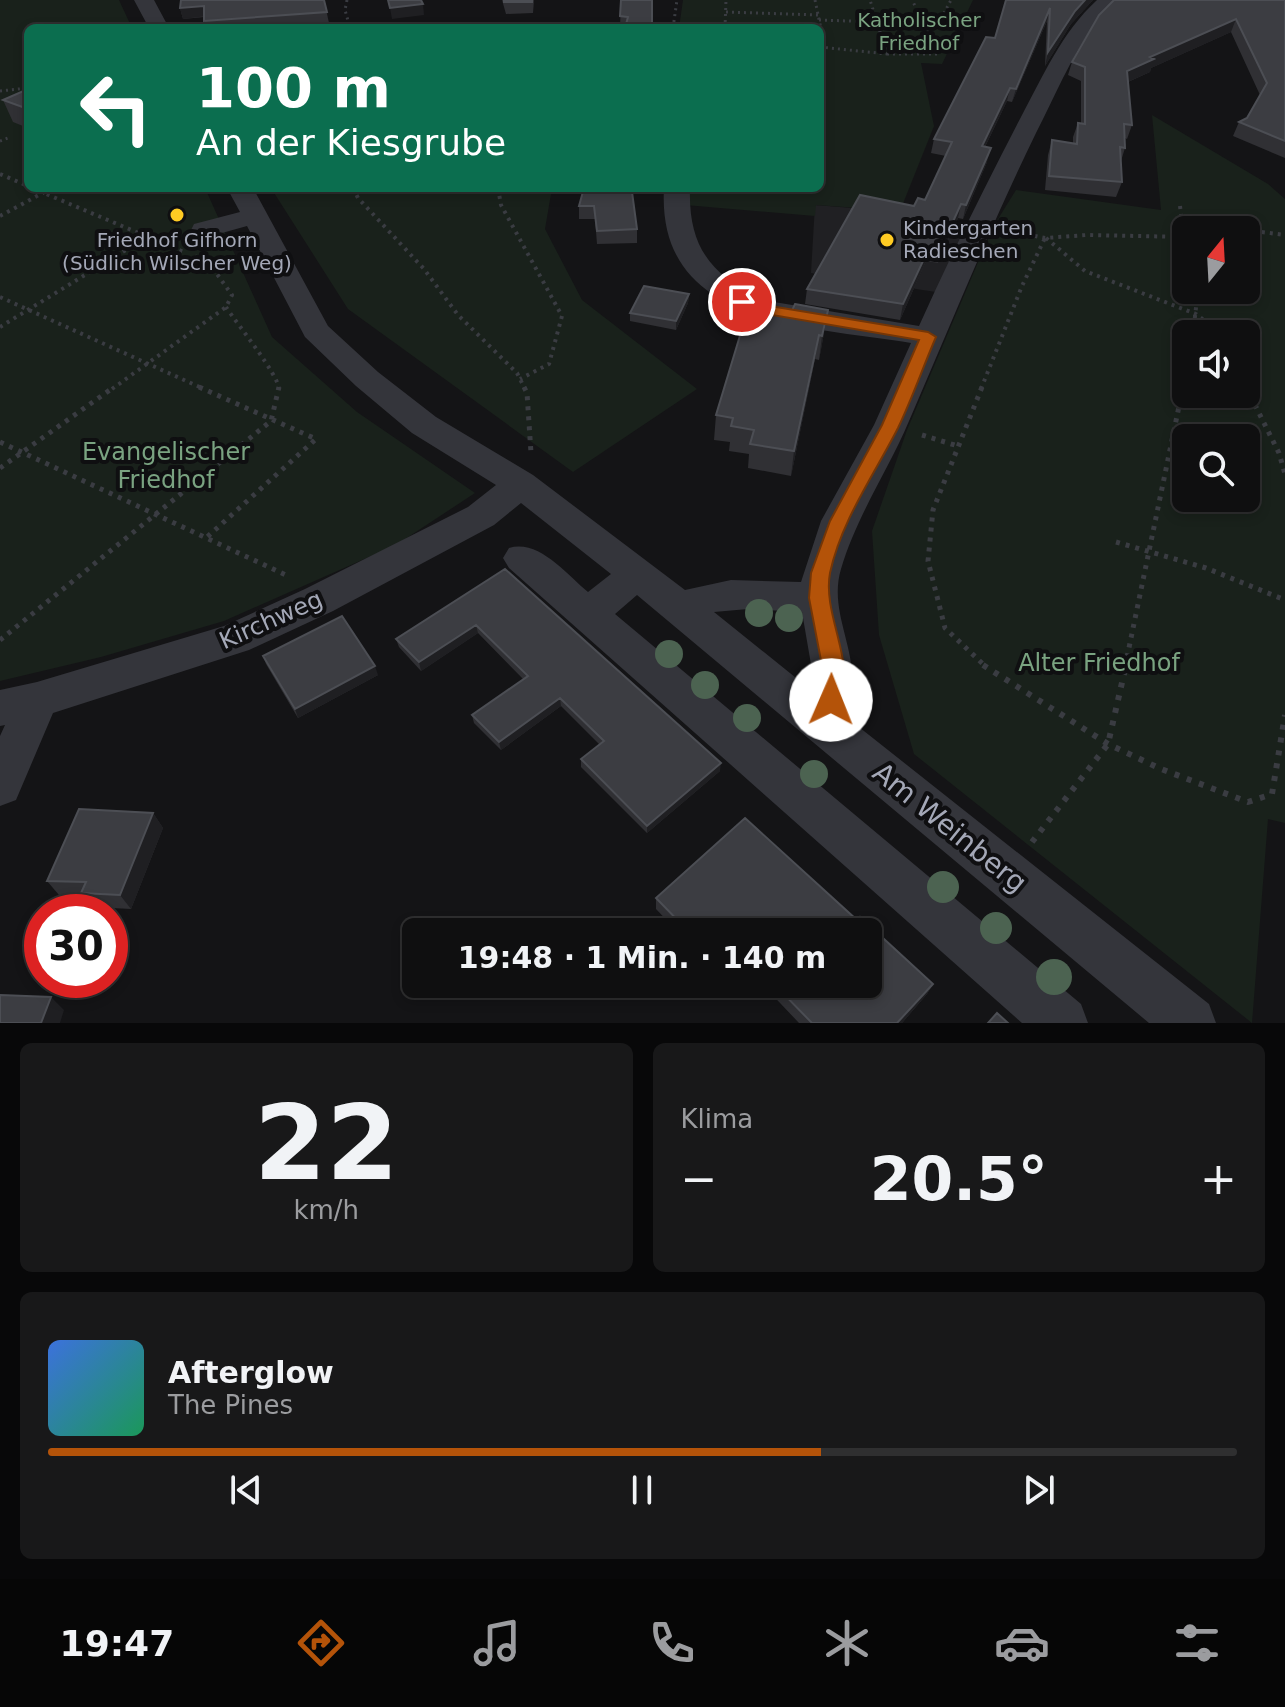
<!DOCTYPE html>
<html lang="de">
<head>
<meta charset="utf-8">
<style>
	:root { --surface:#0f0f10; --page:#181819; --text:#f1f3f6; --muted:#9b9c9f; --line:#2f2f30; --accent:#b45309 }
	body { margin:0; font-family:"DejaVu Sans",sans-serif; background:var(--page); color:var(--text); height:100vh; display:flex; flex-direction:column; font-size:30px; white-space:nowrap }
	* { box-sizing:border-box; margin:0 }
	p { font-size:26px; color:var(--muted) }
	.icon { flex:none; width:44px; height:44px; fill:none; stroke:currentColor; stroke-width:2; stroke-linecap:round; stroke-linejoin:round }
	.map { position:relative; height:1023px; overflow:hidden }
	.side { display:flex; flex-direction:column; gap:20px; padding:20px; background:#080809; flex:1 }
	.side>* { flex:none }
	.hud { position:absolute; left:24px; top:24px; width:800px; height:168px; border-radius:12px; box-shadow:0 4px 12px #0003,0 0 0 2px var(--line); background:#0b6e4f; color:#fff; overflow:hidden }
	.needle { width:52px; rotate:18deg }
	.fabs { position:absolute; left:1172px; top:216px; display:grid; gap:16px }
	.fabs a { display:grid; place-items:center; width:88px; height:88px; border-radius:12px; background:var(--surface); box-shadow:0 4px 12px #0003,0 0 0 2px var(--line); font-size:40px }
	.speed { position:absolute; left:24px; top:894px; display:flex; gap:16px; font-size:40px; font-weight:700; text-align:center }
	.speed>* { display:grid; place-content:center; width:104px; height:104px; border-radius:50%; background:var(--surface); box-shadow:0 4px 12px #0003,0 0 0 2px var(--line); line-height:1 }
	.speed .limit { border:12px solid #d22; background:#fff; color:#111 }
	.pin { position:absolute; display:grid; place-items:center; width:68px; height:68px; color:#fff; margin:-34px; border:4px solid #fff; border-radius:50%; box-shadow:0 2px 8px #0007 }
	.me { position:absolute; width:88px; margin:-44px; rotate:1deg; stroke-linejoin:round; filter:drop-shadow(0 0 6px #0008) }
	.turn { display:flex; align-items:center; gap:28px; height:168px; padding:0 40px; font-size:36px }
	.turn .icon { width:104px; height:104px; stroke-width:2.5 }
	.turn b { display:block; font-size:56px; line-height:68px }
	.big { font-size:60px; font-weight:600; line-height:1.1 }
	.side .widget { flex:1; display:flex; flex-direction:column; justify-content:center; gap:12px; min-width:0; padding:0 28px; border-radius:12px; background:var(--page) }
	.side .dial { align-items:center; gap:0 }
	.dial b { font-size:104px; line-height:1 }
	.song { display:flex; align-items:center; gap:24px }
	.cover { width:96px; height:96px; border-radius:12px; background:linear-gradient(135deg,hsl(220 70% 55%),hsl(150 70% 35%)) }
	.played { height:8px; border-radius:4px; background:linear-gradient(90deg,var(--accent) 65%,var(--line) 65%) }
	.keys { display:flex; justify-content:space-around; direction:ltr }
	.heat { display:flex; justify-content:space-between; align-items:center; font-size:44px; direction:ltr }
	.side .tiles { flex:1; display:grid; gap:20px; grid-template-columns:1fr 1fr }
	.widget:last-child { grid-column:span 2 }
	.trip { position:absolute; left:402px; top:918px; width:480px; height:80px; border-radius:12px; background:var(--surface); box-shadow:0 4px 12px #0003,0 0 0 2px var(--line); font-weight:600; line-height:80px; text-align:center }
	.tabs { display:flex; height:128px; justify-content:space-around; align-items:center; background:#060606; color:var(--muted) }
	.tabs .icon { width:56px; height:56px }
	.tabs .current { color:var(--accent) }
	.tabs b { font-size:36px; color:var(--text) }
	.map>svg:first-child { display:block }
</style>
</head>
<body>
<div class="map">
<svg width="1285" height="1023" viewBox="0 0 1285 1023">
	<rect width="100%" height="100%" fill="#141416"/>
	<!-- built -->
	<path fill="#202023" d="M815,205L915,213L968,224L936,292L811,273Z"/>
	<!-- green -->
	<path fill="#19211b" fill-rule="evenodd" d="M0,0H119L132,28H28V188H205L272,337L357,412L475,493L396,545L224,621L101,657L0,681Z
		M683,0H973L942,64L921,63L934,126L900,211L816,205L815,216L685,205L688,188H820V28H679Z
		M1152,115L1268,184L1285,199V823L1268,819L1252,1023L914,754L879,635L872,531L907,430L993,227L1016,190L1161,210ZM1246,230V290H1186V230ZM1246,334V394H1186V334ZM1246,438V498H1186V438Z
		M271,188H552L545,229L582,300L697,389L573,472L348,309Z"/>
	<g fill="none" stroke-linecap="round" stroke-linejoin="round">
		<!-- path-far3 -->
		<path stroke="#3a3c42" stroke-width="3" stroke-dasharray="2 4" stroke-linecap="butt" d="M347,0L345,10L350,28
			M815,0L825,48
			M726,12L818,15
			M921,17L943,15L951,0
			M819,20L877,22
			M673,28L677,0
			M725,28L726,0
			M820,47L887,54L870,0
			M887,54H940L912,0
			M0,91L28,88
			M0,141L8,138"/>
		<!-- path-far2 -->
		<path stroke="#3a3c42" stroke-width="4" stroke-dasharray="3 5" stroke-linecap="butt" d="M0,174L28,186
			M32,188L186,253
			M353,188L358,198L424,269L458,315L517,373L525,389
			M498,188L501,205L562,316L549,364L520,379
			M1180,206L1184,238
			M0,216L52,188
			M1209,230L1217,227L1245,230
			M1246,230L1285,235
			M1011,231L1045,238L1087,235L1186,237
			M1046,238L1085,271L1196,314L1221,334
			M0,297L204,389
			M226,307C237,324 278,374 279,389
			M0,327L147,237
			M1193,334L1198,290
			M112,389L226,307L232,295L212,267L195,256
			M981,389L1022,286L1045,238
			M1182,389L1186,369"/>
		<!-- path-far1 -->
		<path stroke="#3a3c42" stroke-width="5" stroke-dasharray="4 6" stroke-linecap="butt" d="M199,387L316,439L206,538
			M524,387L527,393L531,453
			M982,387L933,510L928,561L945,628L986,667
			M1246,387L1279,453L1285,474
			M922,435L958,446
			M0,442L288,576
			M0,468L114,387
			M1116,542L1206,568L1285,600
			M0,640L271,421L279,387
			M1125,667L1183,387"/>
		<!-- path -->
		<path stroke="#3a3c42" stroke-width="6" stroke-dasharray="5 8" stroke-linecap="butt" d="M983,665L1108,744L1161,769L1248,802L1272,794L1285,715
			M1032,842L1108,744L1126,665"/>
		<!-- minor -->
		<path fill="#34353b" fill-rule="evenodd" d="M134,0H154L169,28H149Z
			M1097,0H1118C1111,10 1100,17 1093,26C1070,59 1054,98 1036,133C990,227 951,324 909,421C888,471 857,515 841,569C826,619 869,661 845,716L1209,1004L1216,1023H1149L637,595L615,614L1081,1004L1088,1023H1022L509,568L503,558L509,548C539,539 566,574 588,592L611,574L521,503L494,525L333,611L249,650L53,713L16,800L0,806V736L5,725L0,726V690L37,682L224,626L305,589L468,507L496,485L412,433L356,386L305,337L247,226L204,238L194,236L191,230L194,224L240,212L227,188H253L328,326L378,372L436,417L533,475L685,590L731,580L801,582L821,521L874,425L911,343C811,326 656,328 664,188H690C688,249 713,278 768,301L919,326C951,255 985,186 1021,117C1043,76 1062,32 1097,0ZM748,609L802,612L813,676L811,690L714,612Z"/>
	</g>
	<!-- trees -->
	<g fill="#4c6351">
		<circle cx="759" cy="613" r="14"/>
		<circle cx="789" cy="618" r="14"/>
		<circle cx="669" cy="654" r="14"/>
		<circle cx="705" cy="685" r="14"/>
		<circle cx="747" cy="718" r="14"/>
		<circle cx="814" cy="774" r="14"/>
		<circle cx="943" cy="887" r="16"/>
		<circle cx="996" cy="928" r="16"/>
		<circle cx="1054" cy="977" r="18"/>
	</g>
	<!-- wall -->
	<path fill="#303034" d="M324,0L329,23L259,28H206L204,17L183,19L180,8Z
		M502,0H534L533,13L506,14Z
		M621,0L652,28H620Z
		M1006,0H1093L1071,24L1045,66L1047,21L1012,102L1007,101L985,147L987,162L963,219L958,218L938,263L926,261L900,320L805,304L807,289L914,206L925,200L946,156L931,153L934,139L995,38Z
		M1285,0V158L1233,136L1239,122L1247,118L1260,95L1231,32L1151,68L1150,72L1128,82L1132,125L1127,139L1125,138V148L1121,161L1122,182L1116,197L1045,190L1048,155L1052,140L1073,143V137L1078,123H1081V81L1068,75L1072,62Z
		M28,89V128L13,122L3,100Z
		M633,199L637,229V243L597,244L595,219H579V206Z
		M689,294L688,303L676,330L630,321V313Z
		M748,309L824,333L819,360L815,359L791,476L748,468L749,454L729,451L730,442L714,440L716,415Z
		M505,569L720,771L647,833L581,767V759L600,745L561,706L501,750L474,723L472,715L523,679L478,633L421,671L399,647L396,639Z
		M263,656L378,675L298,718L266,664Z
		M153,813L163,828L131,909L93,907L83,896L59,895L47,881Z
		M745,818L857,920L860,917L933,984L927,994L902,1023H799L762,984H868V932H678L656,909V898Z"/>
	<!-- shaded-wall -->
	<path fill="#1f1f22" d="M1085,0H1093L1071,24L1045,66L1048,52L1075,11Z
		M423,4L424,15L392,19L390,8Z
		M204,6L207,16L183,19L180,8Z
		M1050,8L1047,21L1012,102L1016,89Z
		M1236,19L1231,32L1151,68L1150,72L1123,84L1127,71L1150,57Z
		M1010,88L1007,101L978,161L982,146Z
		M991,148L987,162L963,219L966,205Z
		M961,204L958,218L938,263L941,248Z
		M930,246L926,261L900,320L903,304Z
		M689,294L688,303L676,330V321Z
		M828,310L824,333L819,360L822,336Z
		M819,335L815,359L791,476L794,451Z
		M476,625L478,633L421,671L419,662Z
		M375,666L378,675L298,718L295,709Z
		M560,698L561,706L501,750L499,742Z
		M721,763L720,771L647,833V826Z
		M153,813L163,828L131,909L120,895Z
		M933,984L927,994L902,1023H897Z
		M51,997L64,1010L60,1023H41Z"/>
	<!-- building -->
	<path fill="#3c3d42" stroke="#4c4e54" stroke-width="2" d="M181,0H324L327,12L204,21V6L180,8Z
		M388,0H421L423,4L390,8Z
		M504,0H532V2H504Z
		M621,0H652V28H625L628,17L620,16Z
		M1006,0H1085L1075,11L1048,52L1050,8L1016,89L1010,88L982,146L991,148L966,205L961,204L941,248L930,246L903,304L807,289L860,195L914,206L918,198L925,200L952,142L934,139L986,37L995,38Z
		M1114,0H1285V141L1239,122L1247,118L1267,83L1236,19L1150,57L1154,59L1127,71L1132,125L1124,124L1125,148L1120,147L1122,182L1049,176L1052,140L1077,144L1078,123L1085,124V67L1072,62L1099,15Z
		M28,89V109L3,100Z
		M584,188H632V192L637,229L597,231L594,206H579Z
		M644,286L689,294L676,321L630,313Z
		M795,304L828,310L822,336L819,335L794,451L750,444L754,430L731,426L733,418L716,415L748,309L790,315Z
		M505,569L721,763L647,826L581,759L604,741L560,698L499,742L472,715L528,676L476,625L419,662L396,639Z
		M342,616L375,666L295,709L263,656Z
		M79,809L153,813L120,895L81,893L86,882L47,881Z
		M745,818L857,920L860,917L933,984L897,1023H812L774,984H868V932H689L656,898Z
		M0,995L51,997L41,1023H0Z
		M997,1013L1008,1023H988Z"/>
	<!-- route -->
	<path fill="#b45309" stroke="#753606" stroke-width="2" d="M742,298L764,305L928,332L936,337C923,367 912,399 898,428C874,475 841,521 830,573C822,617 859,665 838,707L831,709L823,707L820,700L824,676L809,598L811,573L830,521L882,425L919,340L761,313L737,306V299Z"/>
	<!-- markers -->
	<g fill="#ffcb23" stroke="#0f0f11" stroke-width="3">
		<circle cx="177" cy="215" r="8"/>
		<circle cx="887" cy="240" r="8"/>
	</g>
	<g text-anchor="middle" stroke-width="8" stroke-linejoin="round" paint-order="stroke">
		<!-- far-park labels -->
		<g font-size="20" fill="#7aa381" stroke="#0f0f11">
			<text x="919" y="27">Katholischer<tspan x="919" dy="23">Friedhof</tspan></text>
		</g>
		<!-- far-poi labels -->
		<g font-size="20" fill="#a4a8b7" stroke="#0f0f11" text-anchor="start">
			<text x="903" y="235">Kindergarten<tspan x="903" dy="23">Radieschen</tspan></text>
			<text x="177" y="247" text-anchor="middle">Friedhof Gifhorn<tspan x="177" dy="23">(Südlich Wilscher Weg)</tspan></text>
		</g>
		<!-- park labels -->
		<g font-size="24" fill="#7aa381" stroke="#0f0f11">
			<text x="166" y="460">Evangelischer<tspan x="166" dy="28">Friedhof</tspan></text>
			<text x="1099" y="671">Alter Friedhof</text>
		</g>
		<!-- street labels -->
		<g font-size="24" fill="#a4a8b7" stroke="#0f0f11">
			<text transform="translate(271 620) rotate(-24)" y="8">Kirchweg</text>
		</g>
		<!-- near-street labels -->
		<g font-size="28" fill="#a4a8b7" stroke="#0f0f11">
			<text transform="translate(950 827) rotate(39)" y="10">Am Weinberg</text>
		</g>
	</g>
</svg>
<div class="fabs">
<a><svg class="needle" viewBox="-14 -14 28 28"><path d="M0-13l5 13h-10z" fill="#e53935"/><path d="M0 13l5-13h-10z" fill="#9b9c9f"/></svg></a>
<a><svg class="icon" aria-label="sound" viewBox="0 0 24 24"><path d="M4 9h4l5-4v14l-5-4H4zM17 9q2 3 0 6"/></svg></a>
<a><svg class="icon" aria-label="search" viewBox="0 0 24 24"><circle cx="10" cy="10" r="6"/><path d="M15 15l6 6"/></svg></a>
</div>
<div class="speed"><div class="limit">30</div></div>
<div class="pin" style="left:742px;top:302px;background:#d93025"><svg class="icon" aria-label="arrive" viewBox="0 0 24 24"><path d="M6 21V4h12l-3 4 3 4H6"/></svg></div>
<svg class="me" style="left:831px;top:700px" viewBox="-20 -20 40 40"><circle r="19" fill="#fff"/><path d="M0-13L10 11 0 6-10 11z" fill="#b45309"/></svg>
<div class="trip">19:48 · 1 Min. · 140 m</div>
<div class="hud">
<div class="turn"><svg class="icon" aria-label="left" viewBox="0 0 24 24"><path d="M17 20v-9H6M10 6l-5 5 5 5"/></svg><div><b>100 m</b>An der Kiesgrube</div></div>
</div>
</div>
<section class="side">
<div class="tiles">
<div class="widget dial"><b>22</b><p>km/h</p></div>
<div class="widget"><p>Klima</p>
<div class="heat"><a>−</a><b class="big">20.5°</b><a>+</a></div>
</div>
<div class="widget">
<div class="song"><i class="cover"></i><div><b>Afterglow</b><p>The Pines</p></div></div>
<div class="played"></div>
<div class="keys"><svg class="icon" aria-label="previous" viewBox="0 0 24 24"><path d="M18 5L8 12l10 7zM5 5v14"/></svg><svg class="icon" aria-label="pause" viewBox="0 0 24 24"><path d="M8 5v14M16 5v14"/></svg><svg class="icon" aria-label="next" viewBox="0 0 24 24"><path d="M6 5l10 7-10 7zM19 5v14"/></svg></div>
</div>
</div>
</section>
<nav class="tabs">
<b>19:47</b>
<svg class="icon current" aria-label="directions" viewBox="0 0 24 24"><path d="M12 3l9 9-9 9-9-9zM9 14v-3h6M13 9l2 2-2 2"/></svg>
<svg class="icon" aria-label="music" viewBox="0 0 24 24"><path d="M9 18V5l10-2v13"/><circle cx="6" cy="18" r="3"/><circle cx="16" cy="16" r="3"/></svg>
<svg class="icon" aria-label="phone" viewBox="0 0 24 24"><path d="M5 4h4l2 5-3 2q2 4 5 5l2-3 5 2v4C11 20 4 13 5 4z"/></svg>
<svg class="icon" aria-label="climate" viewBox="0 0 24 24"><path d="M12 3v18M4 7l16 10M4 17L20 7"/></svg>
<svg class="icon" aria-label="car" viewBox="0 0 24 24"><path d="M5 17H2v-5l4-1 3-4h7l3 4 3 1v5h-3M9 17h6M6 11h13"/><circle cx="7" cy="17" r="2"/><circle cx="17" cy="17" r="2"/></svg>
<svg class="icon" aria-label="filters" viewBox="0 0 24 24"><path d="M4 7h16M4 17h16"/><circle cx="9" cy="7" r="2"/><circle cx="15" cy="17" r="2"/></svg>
</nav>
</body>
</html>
